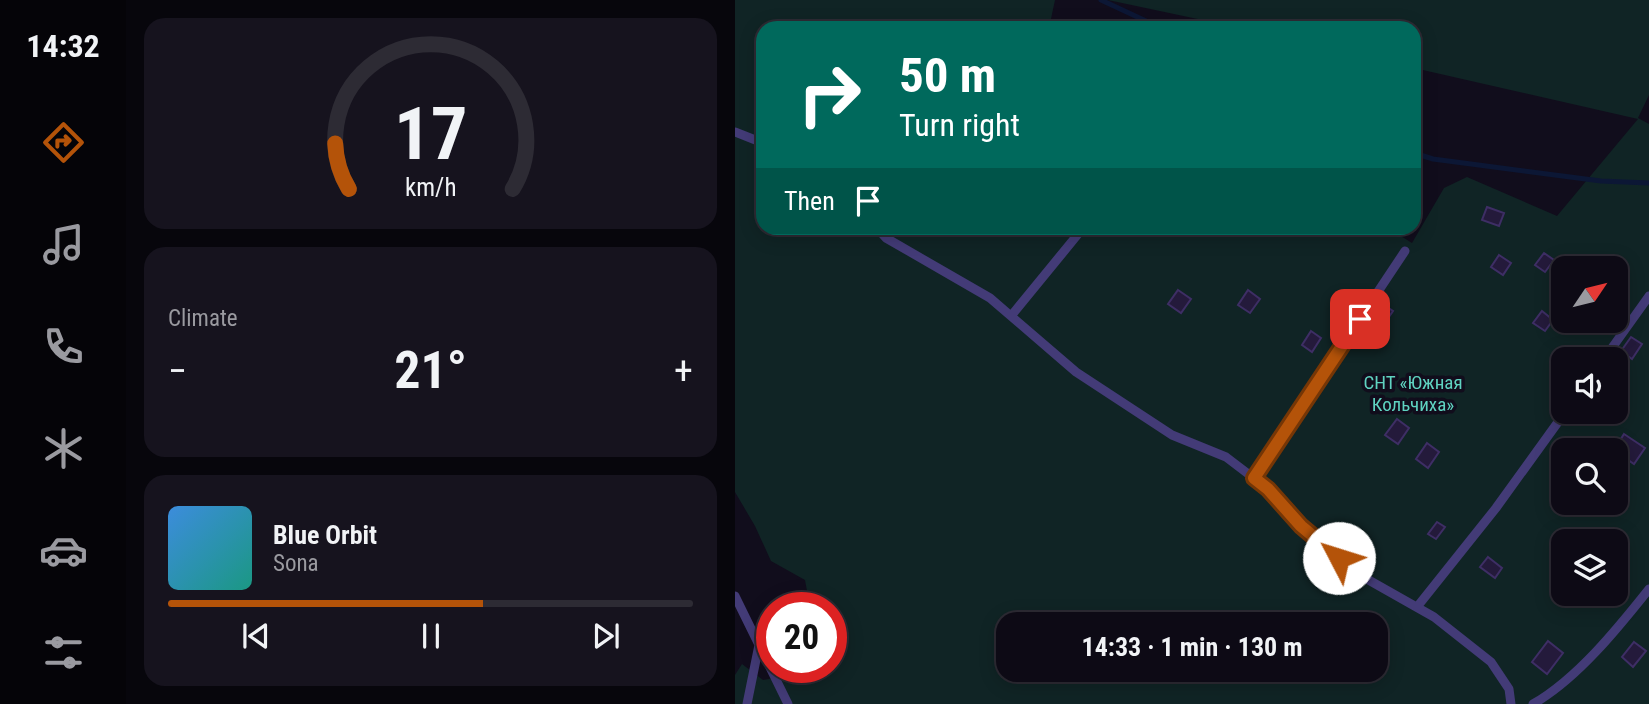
<!DOCTYPE html>
<html lang="en">
<head>
<meta charset="utf-8">
<style>
	:root { --surface:#0d0a15; --page:#16131e; --text:#f1f3f6; --muted:#9a9aa0; --line:#2d2b34; --accent:#b45309 }
	body { margin:0; font-family:"Roboto Condensed",sans-serif; background:var(--page); color:var(--text); height:100vh; display:flex; flex-direction:column; font-size:26px; white-space:nowrap }
	* { box-sizing:border-box; margin:0 }
	p { font-size:23px; color:var(--muted) }
	.icon { flex:none; width:38px; height:38px; fill:none; stroke:currentColor; stroke-width:2; stroke-linecap:round; stroke-linejoin:round }
	.map { position:relative; flex:1; overflow:hidden }
	.sheet { display:flex; flex-direction:column; gap:18px; padding:18px; background:#07060c; width:609px }
	.sheet>* { flex:none }
	.top-card { position:absolute; left:21px; top:21px; width:665px; height:214px; border-radius:21px; box-shadow:0 4px 18px #0003,0 0 0 2px var(--line); background:#00695c; color:#fff; overflow:hidden }
	.needle { width:46px; rotate:55deg }
	.tools { position:absolute; left:816px; top:256px; display:grid; gap:14px }
	.tools a { display:grid; place-items:center; width:77px; height:77px; border-radius:14px; background:var(--surface); box-shadow:0 4px 18px #0003,0 0 0 2px var(--line); font-size:35px }
	.speed { position:absolute; left:21px; top:592px; display:flex; gap:14px; font-size:35px; font-weight:700; text-align:center }
	.speed>* { display:grid; place-content:center; width:91px; height:91px; border-radius:50%; background:var(--surface); box-shadow:0 4px 18px #0003,0 0 0 2px var(--line); line-height:1 }
	.speed .limit { border:10px solid #d22; background:#fff; color:#111 }
	.pin { position:absolute; display:grid; place-items:center; width:60px; height:60px; color:#fff; margin:-30px; border-radius:14px; box-shadow:0 4px 10px #0006 }
	.me { position:absolute; width:77px; margin:-38px; rotate:310deg; stroke-linejoin:round; filter:drop-shadow(0 0 5px #0008) }
	.turn { display:flex; align-items:center; gap:24px; height:147px; padding:0 28px; font-size:32px }
	.turn .icon { width:91px; height:91px; stroke-width:2.5 }
	.turn b { display:block; font-size:49px; line-height:60px }
	.then { display:flex; align-items:center; height:66px; padding:0 28px; background:#0003; gap:14px; font-size:26px }
	.big { font-size:52px; font-weight:700; line-height:1.1 }
	.sheet .widget { flex:1; display:flex; flex-direction:column; justify-content:center; gap:10px; min-width:0; padding:0 24px; border-radius:21px; background:var(--page) }
	.sheet .dial { align-items:center; gap:0 }
	.dial svg { height:182px; overflow:visible; fill:none; stroke:var(--line); stroke-width:7; stroke-linecap:round; text-anchor:middle }
	.dial text { fill:var(--text); stroke:none }
	.song { display:flex; align-items:center; gap:21px }
	.cover { width:84px; height:84px; border-radius:10px; background:linear-gradient(135deg,hsl(210 70% 55%),hsl(170 70% 35%)) }
	.played { height:7px; border-radius:4px; background:linear-gradient(90deg,var(--accent) 60%,var(--line) 60%) }
	.keys { display:flex; justify-content:space-around; direction:ltr }
	.heat { display:flex; justify-content:space-between; align-items:center; font-size:38px; direction:ltr }
	.trip { position:absolute; left:261px; top:612px; width:392px; height:70px; border-radius:21px; background:var(--surface); box-shadow:0 4px 18px #0003,0 0 0 2px var(--line); font-weight:700; line-height:70px; text-align:center }
	main { display:flex; flex:1; min-height:0 }
	.tab-bar { display:flex; flex-direction:column; width:126px; justify-content:space-around; align-items:center; background:#050408; color:var(--muted) }
	.tab-bar .icon { width:49px; height:49px }
	.tab-bar .on { color:var(--accent) }
	.tab-bar b { font-size:32px; color:var(--text) }
	.map>svg:first-child { display:block }
</style>
</head>
<body>
<main>
<nav class="tab-bar">
<b>14:32</b>
<svg class="icon on" aria-label="directions" viewBox="0 0 24 24"><path d="M12 3l9 9-9 9-9-9zM9 14v-3h6M13 9l2 2-2 2"/></svg>
<svg class="icon" aria-label="music" viewBox="0 0 24 24"><path d="M9 18V5l10-2v13"/><circle cx="6" cy="18" r="3"/><circle cx="16" cy="16" r="3"/></svg>
<svg class="icon" aria-label="phone" viewBox="0 0 24 24"><path d="M5 4h4l2 5-3 2q2 4 5 5l2-3 5 2v4C11 20 4 13 5 4z"/></svg>
<svg class="icon" aria-label="climate" viewBox="0 0 24 24"><path d="M12 3v18M4 7l16 10M4 17L20 7"/></svg>
<svg class="icon" aria-label="car" viewBox="0 0 24 24"><path d="M5 17H2v-5l4-1 3-4h7l3 4 3 1v5h-3M9 17h6M6 11h13"/><circle cx="7" cy="17" r="2"/><circle cx="17" cy="17" r="2"/></svg>
<svg class="icon" aria-label="filters" viewBox="0 0 24 24"><path d="M4 7h16M4 17h16"/><circle cx="9" cy="7" r="2"/><circle cx="15" cy="17" r="2"/></svg>
</nav>
<section class="sheet">
<div class="widget dial"><svg viewBox="0 0 100 80">
<path d="M14 69A42 42 0 1 1 86 69"/>
<path d="M14 69A42 42 0 0 1 8 49" stroke="#b45309"/>
<text x="50" y="56" font-size="32" font-weight="700">17</text>
<text x="50" y="72" font-size="11">km/h</text>
</svg></div>
<div class="widget"><p>Climate</p>
<div class="heat"><a>−</a><b class="big">21°</b><a>+</a></div>
</div>
<div class="widget">
<div class="song"><i class="cover"></i><div><b>Blue Orbit</b><p>Sona</p></div></div>
<div class="played"></div>
<div class="keys"><svg class="icon" aria-label="previous" viewBox="0 0 24 24"><path d="M18 5L8 12l10 7zM5 5v14"/></svg><svg class="icon" aria-label="pause" viewBox="0 0 24 24"><path d="M8 5v14M16 5v14"/></svg><svg class="icon" aria-label="next" viewBox="0 0 24 24"><path d="M6 5l10 7-10 7zM19 5v14"/></svg></div>
</div>
</section>
<div class="map">
<svg width="914" height="704" viewBox="0 0 914 704">
	<rect width="100%" height="100%" fill="#110d1c"/>
	<!-- green -->
	<path fill="#102425" fill-rule="evenodd" d="M0,0H320L314,28H28V228H653L677,243L709,188L732,177L822,216L903,119L679,68V28H505L373,0H914V95L903,118L914,124V704H0V675L7,664L28,680L46,677L56,667H96V607H75L70,580L36,561L20,526L0,492ZM828,268H880V320H828ZM828,359H880V411H828ZM828,450H880V502H828ZM828,541H880V593H828ZM273,625H640V670H273Z"/>
	<g fill="none" stroke-linecap="round" stroke-linejoin="round">
		<!-- stream -->
		<path stroke="#0c1735" stroke-width="5" d="M366,0L426,28
			M679,153L698,159L866,181L914,183"/>
	</g>
	<!-- building -->
	<path fill="#241a3b" stroke="#3e2e65" stroke-width="2" d="M752,207L769,213L764,226L747,220Z
		M809,253L819,260L810,272L800,265Z
		M764,255L776,263L768,275L756,267Z
		M443,290L456,299L446,313L433,304Z
		M513,290L525,299L515,313L503,305Z
		M646,303L658,311L649,324L638,316Z
		M807,311L818,320L810,331L798,323Z
		M576,331L586,338L577,352L567,345Z
		M896,337L907,344L897,359L886,351Z
		M662,419L674,428L663,444L650,435Z
		M889,434L910,448L899,464L879,450Z
		M692,443L704,452L693,468L681,459Z
		M702,522L710,527L701,539L693,534Z
		M753,557L767,568L760,578L745,567Z
		M813,641L828,653L812,674L797,662Z
		M899,642L911,651L898,667L887,657Z"/>
	<g fill="none" stroke-linecap="round" stroke-linejoin="round">
		<!-- lane -->
		<path stroke="#433b77" stroke-width="9" d="M0,132L28,143
			M142,228L151,238L255,298L341,372L437,435L491,457L533,489L567,526L623,574L699,617L756,662L774,689L776,704
			M276,316L348,228
			M869,359L914,296
			M519,478L670,251
			M0,596L53,704
			M682,607L761,508L831,411
			M12,704L24,645
			M798,704C842,679 883,628 914,589"/>
	</g>
	<g fill="none" stroke-linecap="round" stroke-linejoin="round">
		<defs>
			<path id="route" d="M604,558L566,526L533,489L519,478L625,319"/>
		</defs>
		<!-- route casing -->
		<use href="#route" stroke="#753606" stroke-width="18"/>
		<!-- route -->
		<use href="#route" stroke="#b45309" stroke-width="12"/>
	</g>
	<g text-anchor="middle" stroke-width="7" stroke-linejoin="round" paint-order="stroke">
		<!-- park labels -->
		<g font-size="19" fill="#5fd3c1" stroke="#110d1c">
			<text x="678" y="389">СНТ «Южная<tspan x="678" dy="22">Кольчиха»</tspan></text>
		</g>
	</g>
</svg>
<div class="tools">
<a><svg class="needle" viewBox="-14 -14 28 28"><path d="M0-13l5 13h-10z" fill="#e53935"/><path d="M0 13l5-13h-10z" fill="#9a9aa0"/></svg></a>
<a><svg class="icon" aria-label="sound" viewBox="0 0 24 24"><path d="M4 9h4l5-4v14l-5-4H4zM17 9q2 3 0 6"/></svg></a>
<a><svg class="icon" aria-label="search" viewBox="0 0 24 24"><circle cx="10" cy="10" r="6"/><path d="M15 15l6 6"/></svg></a>
<a><svg class="icon" aria-label="layers" viewBox="0 0 24 24"><path d="M12 4l9 5-9 5-9-5zM3 14l9 5 9-5"/></svg></a>
</div>
<div class="speed"><div class="limit">20</div></div>
<div class="pin" style="left:625px;top:319px;background:#d93025"><svg class="icon" aria-label="arrive" viewBox="0 0 24 24"><path d="M6 21V4h12l-3 4 3 4H6"/></svg></div>
<svg class="me" style="left:604px;top:558px" viewBox="-20 -20 40 40"><circle r="19" fill="#fff"/><path d="M0-13L10 11 0 6-10 11z" fill="#b45309"/></svg>
<div class="trip">14:33 · 1 min · 130 m</div>
<div class="top-card">
<div class="turn"><svg class="icon" aria-label="right" viewBox="0 0 24 24"><path d="M7 20v-9h11M14 6l5 5-5 5"/></svg><div><b>50 m</b>Turn right</div></div>
<div class="then">Then<svg class="icon" aria-label="arrive" viewBox="0 0 24 24"><path d="M6 21V4h12l-3 4 3 4H6"/></svg></div>
</div>
</div>
</main>
</body>
</html>
